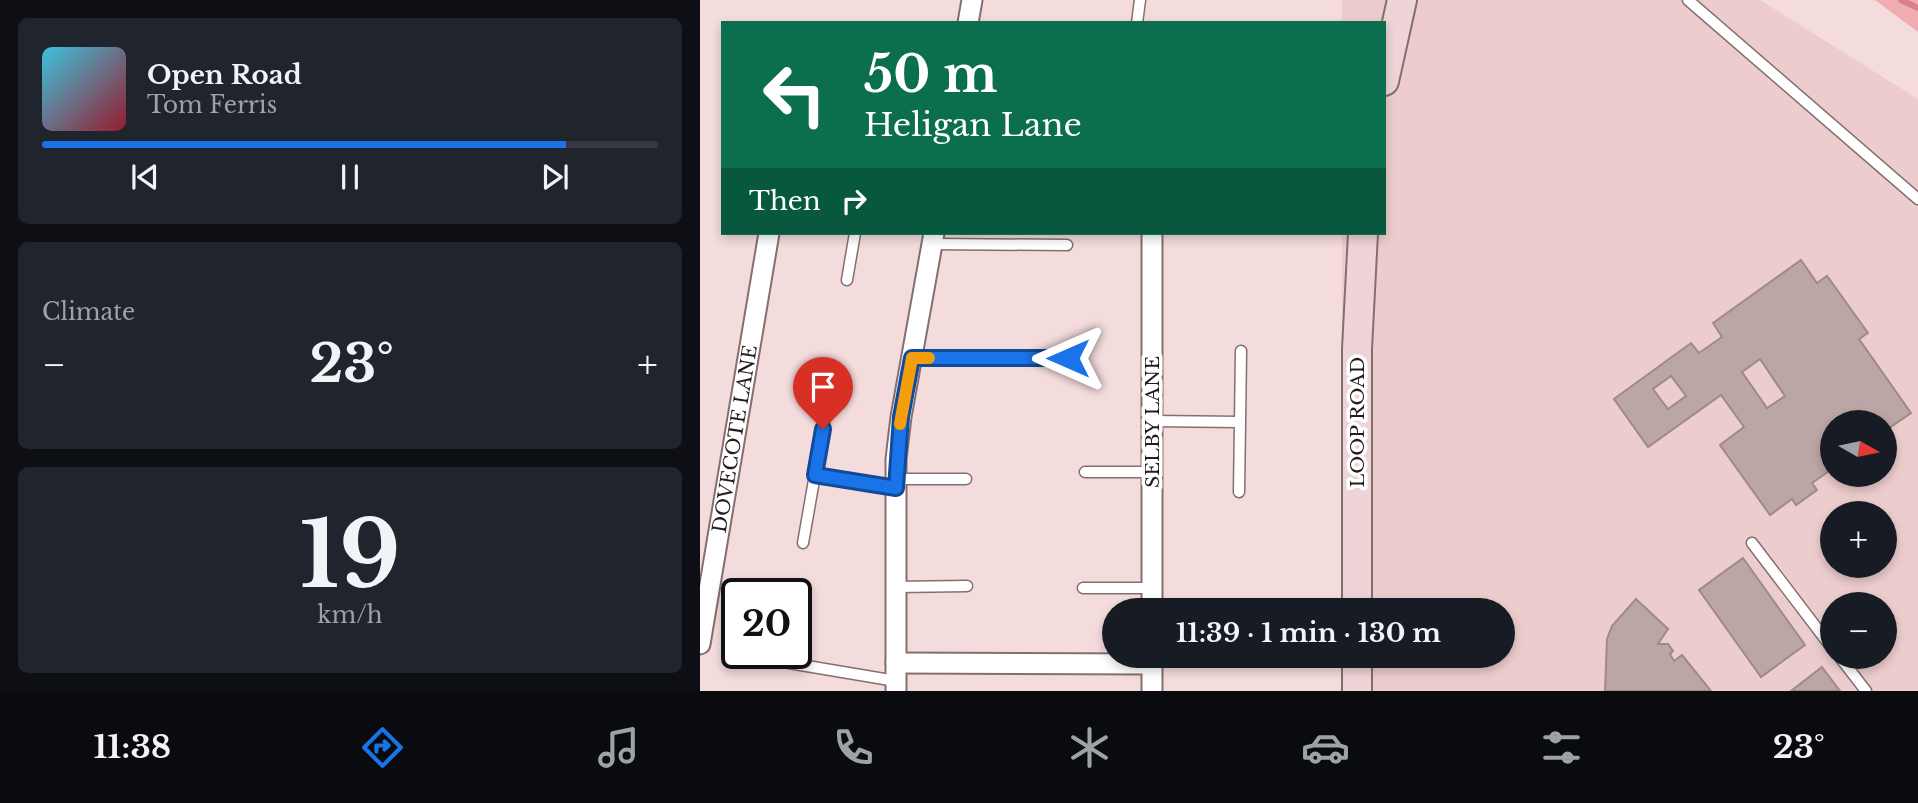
<!DOCTYPE html>
<html lang="en">
<head>
<meta charset="utf-8">
<style>
	:root { --surface:#171b24; --page:#20242c; --text:#f1f3f6; --muted:#9ea1a6; --line:#363941; --accent:#1a73e8 }
	body { margin:0; font-family:"Libre Baskerville",serif; background:var(--page); color:var(--text); height:100vh; display:flex; flex-direction:column; font-size:26px; white-space:nowrap }
	* { box-sizing:border-box; margin:0 }
	p { font-size:23px; color:var(--muted) }
	.icon { flex:none; width:38px; height:38px; fill:none; stroke:currentColor; stroke-width:2; stroke-linecap:round; stroke-linejoin:round }
	.map { position:relative; flex:1; overflow:hidden }
	.sheet { display:flex; flex-direction:column; gap:18px; padding:18px; background:#0d0f14; width:700px }
	.sheet>* { flex:none }
	.guide { position:absolute; left:21px; top:21px; width:665px; height:214px; border-radius:0px; box-shadow:0 4px 10px #0003; background:#0b6e4f; color:#fff; overflow:hidden }
	.needle { width:46px; rotate:99deg }
	.fabs { position:absolute; left:1120px; top:410px; display:grid; gap:14px }
	.fabs a { display:grid; place-items:center; width:77px; height:77px; border-radius:50%; background:var(--surface); box-shadow:0 4px 10px #0003; font-size:35px }
	.speed { position:absolute; left:21px; top:578px; display:flex; gap:14px; font-size:35px; font-weight:700; text-align:center }
	.speed>* { display:grid; place-content:center; width:91px; height:91px; border-radius:50%; background:var(--surface); box-shadow:0 4px 10px #0003; line-height:1 }
	.speed .limit { border:4px solid #111; border-radius:10px; background:#fff; color:#111 }
	.pin { position:absolute; display:grid; place-items:center; width:60px; height:60px; color:#fff; margin:-72px -30px; border-radius:50% 50% 50% 0; rotate:-45deg; box-shadow:0 0 7px #0007 }
	.pin .icon { rotate:45deg }
	.me { position:absolute; width:77px; margin:-38px; rotate:270deg; stroke-linejoin:round; filter:drop-shadow(0 0 5px #0008) }
	.turn { display:flex; align-items:center; gap:24px; height:147px; padding:0 28px; font-size:32px }
	.turn .icon { width:91px; height:91px; stroke-width:2.5 }
	.turn b { display:block; font-size:49px; line-height:60px }
	.then { display:flex; align-items:center; height:66px; padding:0 28px; background:#0003; gap:14px; font-size:26px }
	.big { font-size:52px; font-weight:800; line-height:1.1 }
	.sheet .widget { flex:1; display:flex; flex-direction:column; justify-content:center; gap:10px; min-width:0; padding:0 24px; border-radius:10px; background:var(--page) }
	.sheet .dial { align-items:center; gap:0 }
	.dial b { font-size:91px; line-height:1 }
	.song { display:flex; align-items:center; gap:21px }
	.cover { width:84px; height:84px; border-radius:10px; background:linear-gradient(135deg,hsl(190 70% 55%),hsl(350 70% 35%)) }
	.played { height:7px; border-radius:4px; background:linear-gradient(90deg,var(--accent) 85%,var(--line) 85%) }
	.keys { display:flex; justify-content:space-around; direction:ltr }
	.heat { display:flex; justify-content:space-between; align-items:center; font-size:38px; direction:ltr }
	.trip { position:absolute; left:402px; top:598px; width:413px; height:70px; border-radius:35px; background:var(--surface); box-shadow:0 4px 10px #0003; font-weight:800; line-height:70px; text-align:center }
	.tabs { display:flex; height:112px; justify-content:space-around; align-items:center; background:#090b0e; color:var(--muted) }
	.tabs .icon { width:49px; height:49px }
	.tabs .on { color:var(--accent) }
	.tabs b { font-size:32px; color:var(--text) }
	main { display:flex; flex:1; min-height:0 }
	.map>svg:first-child { display:block }
</style>
</head>
<body>
<main>
<section class="sheet">
<div class="widget">
<div class="song"><i class="cover"></i><div><b>Open Road</b><p>Tom Ferris</p></div></div>
<div class="played"></div>
<div class="keys"><svg class="icon" aria-label="previous" viewBox="0 0 24 24"><path d="M18 5L8 12l10 7zM5 5v14"/></svg><svg class="icon" aria-label="pause" viewBox="0 0 24 24"><path d="M8 5v14M16 5v14"/></svg><svg class="icon" aria-label="next" viewBox="0 0 24 24"><path d="M6 5l10 7-10 7zM19 5v14"/></svg></div>
</div>
<div class="widget"><p>Climate</p>
<div class="heat"><a>−</a><b class="big">23°</b><a>+</a></div>
</div>
<div class="widget dial"><b>19</b><p>km/h</p></div>
</section>
<div class="map">
<svg width="1218" height="691" viewBox="0 0 1218 691">
	<rect width="100%" height="100%" fill="#f4dbdc"/>
	<!-- built -->
	<path fill="#edcccd" fill-rule="evenodd" d="M642,0H1060L1218,99V691H642V656H803V611H642V233H684V23H642ZM1132,422H1185V474H1132ZM1132,513H1185V565H1132ZM1132,604H1185V656H1132Z"/>
	<!-- green -->
	<path fill="#f0acb0" d="M1175,0H1218V32Z"/>
	<g fill="none" stroke-linecap="round" stroke-linejoin="round">
		<!-- stream -->
		<path stroke="#d88188" stroke-width="6" d="M1201,0L1218,8"/>
	</g>
	<!-- building -->
	<path fill="#bca5a5" stroke="#a0898a" stroke-width="2" fill-rule="evenodd" d="M1101,260L1117,283L1127,276L1168,333L1159,339L1211,413L1185,431V422H1132V469L1112,483L1117,490L1096,505L1092,499L1070,515L1020,445L1044,427L1021,395L948,447L914,399L991,343L999,353L1022,337L1013,323ZM1060,359L1085,396L1067,408L1042,372ZM971,376L986,396L968,409L953,389Z
		M1043,558L1105,645L1061,677L999,590Z
		M936,599L968,629L958,644H968L973,651L970,654L974,661L982,655L1011,691H905L907,639L912,626Z
		M1122,667L1140,691H1091Z"/>
	<g fill="none" stroke-linecap="round" stroke-linejoin="round">
		<defs>
			<path id="lane" d="M988,0L1218,199
				M437,23L440,0
				M232,244L367,245
				M147,280L155,233
				M212,358H368
				M452,421L539,422
				M385,472H452
				M115,475L196,488
				M196,479H266
				M539,492L541,351
				M103,543L127,406
				M1052,543L1132,648
				M196,587L267,586
				M383,588H452
				M1139,656L1166,691
				M89,663L196,681"/>
			<g id="street">
				<path d="M268,23L272,0"/>
				<path d="M452,611V233"/>
				<path id="s1" d="M0,644L69,233"/>
				<path d="M452,656V691"/>
				<path d="M196,663L452,664"/>
				<path d="M196,691V459L201,417L234,233"/>
			</g>
			<path id="secondary" d="M684,81L702,0
				M657,611V349L663,233
				M657,691V656"/>
		</defs>
		<!-- lane casing -->
		<use href="#lane" stroke="#846f70" stroke-width="13"/>
		<!-- street casing -->
		<use href="#street" stroke="#846f70" stroke-width="23"/>
		<!-- secondary casing -->
		<use href="#secondary" stroke="#846f70" stroke-width="32"/>
		<!-- lane -->
		<use href="#lane" stroke="#fff" stroke-width="10"/>
		<!-- street -->
		<use href="#street" stroke="#fff" stroke-width="19"/>
		<!-- secondary -->
		<use href="#secondary" stroke="#eed4d7" stroke-width="28"/>
	</g>
	<g fill="none" stroke-linecap="round" stroke-linejoin="round">
		<defs>
			<path id="route" d="M123,429L115,475L196,488L201,417L212,358H368"/>
		</defs>
		<!-- route casing -->
		<use href="#route" stroke="#114b97" stroke-width="18"/>
		<!-- route -->
		<use href="#route" stroke="#1a73e8" stroke-width="12"/>
		<!-- slow -->
		<path stroke="#f59e0b" stroke-width="12" d="M200,424L212,358H229"/>
	</g>
	<g text-anchor="middle" stroke-width="7" stroke-linejoin="round" paint-order="stroke">
		<!-- street labels -->
		<g font-size="19" fill="#251c1c" stroke="#fff">
			<text transform="translate(452 422) rotate(-90)" y="7">SELBY LANE</text>
			<text transform="translate(657 422) rotate(-90)" y="7">LOOP ROAD</text>
			<text dy="7" stroke="none"><textPath href="#s1" startOffset="208">DOVECOTE LANE</textPath></text>
		</g>
	</g>
</svg>
<div class="fabs">
<a><svg class="needle" viewBox="-14 -14 28 28"><path d="M0-13l5 13h-10z" fill="#e53935"/><path d="M0 13l5-13h-10z" fill="#9ea1a6"/></svg></a>
<a>+</a>
<a>−</a>
</div>
<div class="speed"><div class="limit">20</div></div>
<div class="pin" style="left:123px;top:429px;background:#d93025"><svg class="icon" aria-label="arrive" viewBox="0 0 24 24"><path d="M6 21V4h12l-3 4 3 4H6"/></svg></div>
<svg class="me" style="left:368px;top:358px" viewBox="-20 -20 40 40"><path d="M0-17L14 15 0 8-14 15z" fill="#1a73e8" stroke="#fff" stroke-width="4"/></svg>
<div class="trip">11:39 · 1 min · 130 m</div>
<div class="guide">
<div class="turn"><svg class="icon" aria-label="left" viewBox="0 0 24 24"><path d="M17 20v-9H6M10 6l-5 5 5 5"/></svg><div><b>50 m</b>Heligan Lane</div></div>
<div class="then">Then<svg class="icon" aria-label="right" viewBox="0 0 24 24"><path d="M7 20v-9h11M14 6l5 5-5 5"/></svg></div>
</div>
</div>
</main>
<nav class="tabs">
<b>11:38</b>
<svg class="icon on" aria-label="directions" viewBox="0 0 24 24"><path d="M12 3l9 9-9 9-9-9zM9 14v-3h6M13 9l2 2-2 2"/></svg>
<svg class="icon" aria-label="music" viewBox="0 0 24 24"><path d="M9 18V5l10-2v13"/><circle cx="6" cy="18" r="3"/><circle cx="16" cy="16" r="3"/></svg>
<svg class="icon" aria-label="phone" viewBox="0 0 24 24"><path d="M5 4h4l2 5-3 2q2 4 5 5l2-3 5 2v4C11 20 4 13 5 4z"/></svg>
<svg class="icon" aria-label="climate" viewBox="0 0 24 24"><path d="M12 3v18M4 7l16 10M4 17L20 7"/></svg>
<svg class="icon" aria-label="car" viewBox="0 0 24 24"><path d="M5 17H2v-5l4-1 3-4h7l3 4 3 1v5h-3M9 17h6M6 11h13"/><circle cx="7" cy="17" r="2"/><circle cx="17" cy="17" r="2"/></svg>
<svg class="icon" aria-label="filters" viewBox="0 0 24 24"><path d="M4 7h16M4 17h16"/><circle cx="9" cy="7" r="2"/><circle cx="15" cy="17" r="2"/></svg>
<b>23°</b>
</nav>
</body>
</html>
